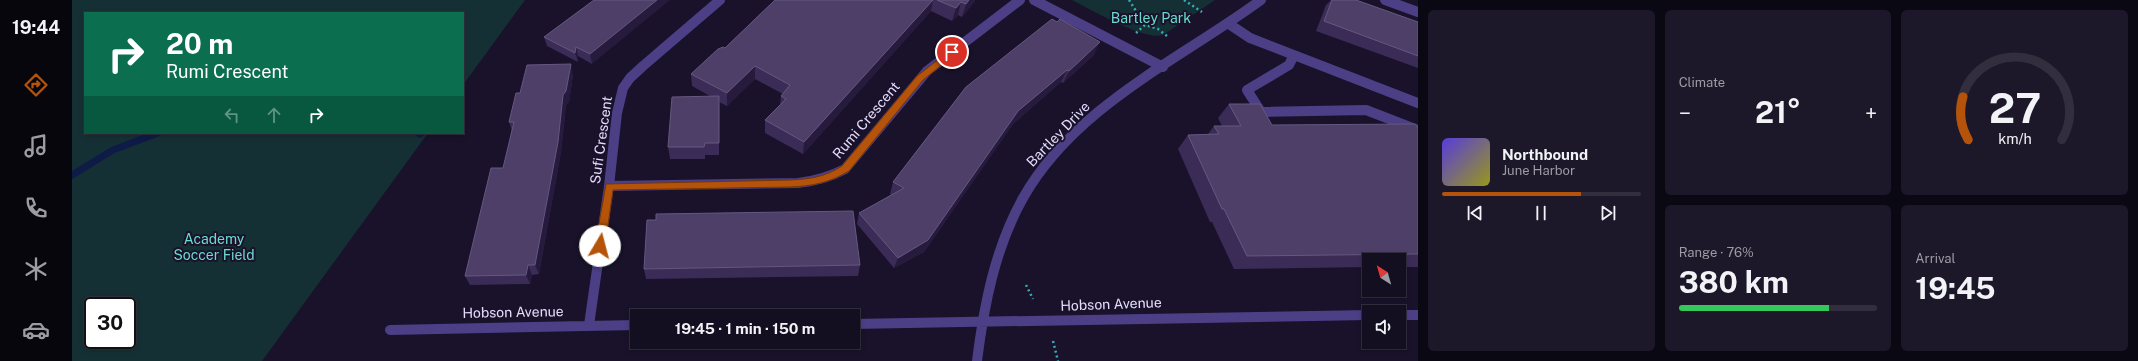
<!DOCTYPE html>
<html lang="en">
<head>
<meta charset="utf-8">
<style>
	:root { --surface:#130e20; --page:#1c1729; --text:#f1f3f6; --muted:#9d9ca5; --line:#322e3e; --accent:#b45309 }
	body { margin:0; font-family:"Public Sans",sans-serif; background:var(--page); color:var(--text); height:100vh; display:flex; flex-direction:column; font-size:15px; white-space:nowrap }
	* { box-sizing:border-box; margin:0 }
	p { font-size:13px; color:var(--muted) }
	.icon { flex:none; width:22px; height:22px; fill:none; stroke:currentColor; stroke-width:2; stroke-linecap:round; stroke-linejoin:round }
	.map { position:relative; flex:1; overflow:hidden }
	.side { display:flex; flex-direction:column; gap:10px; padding:10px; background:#0a0812; width:720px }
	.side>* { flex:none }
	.banner { position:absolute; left:12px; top:12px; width:380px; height:122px; border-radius:0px; box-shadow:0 2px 6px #0003,0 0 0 1px var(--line); background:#0b6e4f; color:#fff; overflow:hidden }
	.needle { width:26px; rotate:323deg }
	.controls { position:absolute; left:1290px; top:253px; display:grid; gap:8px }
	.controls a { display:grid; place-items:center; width:44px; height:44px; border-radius:0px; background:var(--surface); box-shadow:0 2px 6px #0003,0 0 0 1px var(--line); font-size:20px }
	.speed { position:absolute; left:12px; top:297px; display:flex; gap:8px; font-size:20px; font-weight:700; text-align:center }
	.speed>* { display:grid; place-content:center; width:52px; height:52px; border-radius:50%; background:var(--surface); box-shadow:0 2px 6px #0003,0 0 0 1px var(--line); line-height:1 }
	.speed .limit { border:2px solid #111; border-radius:6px; background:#fff; color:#111 }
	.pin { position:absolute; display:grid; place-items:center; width:34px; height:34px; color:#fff; margin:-17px; border:2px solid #fff; border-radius:50%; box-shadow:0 1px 4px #0007 }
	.me { position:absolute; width:44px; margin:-22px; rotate:8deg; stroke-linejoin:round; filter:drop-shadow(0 0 3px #0008) }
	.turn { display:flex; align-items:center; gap:14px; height:84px; padding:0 16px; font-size:18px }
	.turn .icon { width:52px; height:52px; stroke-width:2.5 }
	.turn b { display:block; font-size:28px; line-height:34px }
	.lanes { display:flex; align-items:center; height:38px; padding:0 16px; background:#0003; justify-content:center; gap:20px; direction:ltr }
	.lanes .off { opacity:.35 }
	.big { font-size:30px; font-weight:700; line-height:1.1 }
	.side .tile { flex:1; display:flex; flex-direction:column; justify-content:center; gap:6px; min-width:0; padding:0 14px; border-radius:6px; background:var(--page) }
	.side .dial { align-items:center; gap:0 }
	.dial svg { height:104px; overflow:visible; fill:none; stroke:var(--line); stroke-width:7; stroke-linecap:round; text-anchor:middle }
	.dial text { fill:var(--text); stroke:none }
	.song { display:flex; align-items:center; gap:12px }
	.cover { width:48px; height:48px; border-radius:6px; background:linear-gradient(135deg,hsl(250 70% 55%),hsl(60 70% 35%)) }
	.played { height:4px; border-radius:2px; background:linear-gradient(90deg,var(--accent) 70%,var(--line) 70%) }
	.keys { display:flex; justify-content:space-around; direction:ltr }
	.heat { display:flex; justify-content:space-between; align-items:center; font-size:22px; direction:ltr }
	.charge { height:6px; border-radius:3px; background:linear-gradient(90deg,#34c759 76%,var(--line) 0) }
	.side .tiles { flex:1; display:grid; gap:10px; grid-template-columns:repeat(3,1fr) }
	.tile:first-child { grid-row:span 2 }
	.trip { position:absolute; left:558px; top:309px; width:230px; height:40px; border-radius:0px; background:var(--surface); box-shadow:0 2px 6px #0003,0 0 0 1px var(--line); font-weight:700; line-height:40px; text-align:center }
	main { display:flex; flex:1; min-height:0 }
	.dock { display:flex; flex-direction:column; width:72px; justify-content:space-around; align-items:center; background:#08060d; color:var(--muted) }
	.dock .icon { width:28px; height:28px }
	.dock .on { color:var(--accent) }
	.dock b { font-size:18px; color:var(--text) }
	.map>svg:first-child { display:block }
</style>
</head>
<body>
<main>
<nav class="dock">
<b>19:44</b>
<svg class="icon on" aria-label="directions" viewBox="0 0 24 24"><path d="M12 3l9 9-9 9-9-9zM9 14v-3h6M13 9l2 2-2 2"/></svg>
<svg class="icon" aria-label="music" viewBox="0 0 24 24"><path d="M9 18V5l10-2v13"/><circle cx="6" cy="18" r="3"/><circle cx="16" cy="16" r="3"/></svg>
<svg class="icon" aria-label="phone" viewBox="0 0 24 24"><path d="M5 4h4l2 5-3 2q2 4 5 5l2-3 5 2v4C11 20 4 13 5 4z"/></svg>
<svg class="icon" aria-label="climate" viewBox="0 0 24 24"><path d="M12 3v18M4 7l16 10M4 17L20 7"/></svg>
<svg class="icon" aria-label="car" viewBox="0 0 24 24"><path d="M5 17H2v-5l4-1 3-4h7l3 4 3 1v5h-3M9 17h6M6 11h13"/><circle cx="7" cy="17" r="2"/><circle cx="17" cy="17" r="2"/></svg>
</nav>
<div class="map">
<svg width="1346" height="361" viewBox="0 0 1346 361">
	<rect width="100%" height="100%" fill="#19122a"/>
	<!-- green -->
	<path fill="#153034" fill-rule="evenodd" d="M0,0H453L391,85V13H13V133H356L190,361H0ZM21,306H55V340H21Z
		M1000,0H1143L1091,35C1072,41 1020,10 1000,0Z"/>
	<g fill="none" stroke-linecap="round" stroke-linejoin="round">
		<!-- stream -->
		<path stroke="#0e1b47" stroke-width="7" d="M346,133L348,134
			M0,175L41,150L86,133"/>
		<!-- path -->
		<path stroke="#36adb7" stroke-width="2.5" stroke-dasharray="2 3" stroke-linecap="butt" d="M1057,0L1073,25
			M1112,0L1130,12
			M1064,33L1073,25L1086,29L1095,36
			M954,285L961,299
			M981,341L986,361"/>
		<!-- service -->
		<path stroke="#4c3f86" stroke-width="10" d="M1157,24L1178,38L1346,103
			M1222,55L1217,65L1175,90L1189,112L1294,110L1346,130"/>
		<!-- minor -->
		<path stroke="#4c3f86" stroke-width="10" d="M962,0L1091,67
			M1313,0L1346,12
			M537,186L726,183C743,181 758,177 773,169L855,71L948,0
			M1327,315H1346
			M781,324L1297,315
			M517,325L537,186L545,113L551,88L558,78L571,66L648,0
			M318,330L565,325
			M905,361C912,305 923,248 951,198C1003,106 1107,60 1189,0"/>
	</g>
	<!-- wall -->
	<path fill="#3b2c57" d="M522,0L520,64L506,56V62L475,46L472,37Z
		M703,0H903L902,2L890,17L886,15L880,21L859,11L731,154L693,133V120L708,105L709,96L711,94L683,79L655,106L647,102V155H633V159H598L596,147L638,96L620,86L619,74L653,48Z
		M1259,0H1284L1346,22V68L1244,31L1254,5Z
		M1022,55L991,83L989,82L941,124L852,252L822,268L785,224L787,213L819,195L818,194L821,182L894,87Z
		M501,75L497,102L494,105L489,152L467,274L460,275L458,284L398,285L393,276L431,168L440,131L437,122L448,93Z
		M1157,104L1200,125L1346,128V267H1327V260H1297V267L1162,269L1140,222H1138L1106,149L1116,135L1136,134L1142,126H1150L1146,118Z
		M788,265L786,276L574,279L572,269Z"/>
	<!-- shaded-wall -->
	<path fill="#261a3d" d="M585,0H598L520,64L518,54Z
		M861,0L859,11L731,154L732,142Z
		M897,0H903L902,2L890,17L894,4Z
		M889,2L886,15L880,21L884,8Z
		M1028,42L1022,55L991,83L997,71Z
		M504,47L506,56V62L503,53Z
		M499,64L501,75L497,102L494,105L489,152L467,274L463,265L491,95Z
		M683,66V79L655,106V93Z
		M995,70L989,82L941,124L852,252L822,268L826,258L946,111Z
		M647,96L648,109L647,155Z
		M456,265L460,275L458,284L454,275Z"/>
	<!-- building -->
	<path fill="#4d3f68" stroke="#655880" d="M522,0H585L518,54L504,47L503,53L472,37Z
		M703,0H861L732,142L693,120L714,99L709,96L718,85L683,66L655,93L619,74L646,49L651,47L653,48Z
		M865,0H897L894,4L889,2L884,8Z
		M1260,0H1284L1346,22V56L1252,21Z
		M980,19L985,22L988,19L1028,42L997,71L995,70L946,111L856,240L826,258L787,213L832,188L821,182L894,87Z
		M499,64L494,91L491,95L486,142L463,265H456L454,275L393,276L419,168H431L442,122H437L444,93H448L455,65Z
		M647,96V143H633L632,147H596L600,97Z
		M1157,104H1188L1200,125L1343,124L1346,128V254L1175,256L1152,209H1150L1116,135L1147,134L1142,126H1169Z
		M781,211L788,265L572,269L575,220H584V214Z"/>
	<!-- route -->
	<path fill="#b45309" stroke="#753606" d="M880,49L883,50V54L851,80L777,171C757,183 740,186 718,187L541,190L533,246L532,249H525L523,246L534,184L718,180C738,179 753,177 770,166L845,76Z"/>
	<g text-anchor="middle" stroke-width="4" stroke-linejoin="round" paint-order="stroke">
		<!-- park labels -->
		<g font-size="14" fill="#6adccf" stroke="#19122a">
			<text x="1079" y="23">Bartley Park</text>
			<text x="142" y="244">Academy<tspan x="142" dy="16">Soccer Field</tspan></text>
		</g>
		<!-- street labels -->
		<g font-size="14" fill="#e5dcfd" stroke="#19122a">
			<text transform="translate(794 120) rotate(-50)" y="5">Rumi Crescent</text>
			<text transform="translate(986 134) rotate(-46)" y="5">Bartley Drive</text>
			<text transform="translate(529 140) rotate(-82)" y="5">Sufi Crescent</text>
			<text transform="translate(1039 304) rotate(-2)" y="5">Hobson Avenue</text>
			<text transform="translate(441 312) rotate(-1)" y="5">Hobson Avenue</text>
		</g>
	</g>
</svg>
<div class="controls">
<a><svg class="needle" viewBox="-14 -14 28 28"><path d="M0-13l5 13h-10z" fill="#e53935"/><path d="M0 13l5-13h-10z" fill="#9d9ca5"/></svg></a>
<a><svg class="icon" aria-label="sound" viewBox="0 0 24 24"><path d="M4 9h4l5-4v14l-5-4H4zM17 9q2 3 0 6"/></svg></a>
</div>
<div class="speed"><div class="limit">30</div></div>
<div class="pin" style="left:880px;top:52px;background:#d93025"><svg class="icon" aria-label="arrive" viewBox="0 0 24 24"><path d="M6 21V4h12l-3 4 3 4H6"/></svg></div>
<svg class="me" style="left:528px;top:246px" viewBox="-20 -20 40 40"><circle r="19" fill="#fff"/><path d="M0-13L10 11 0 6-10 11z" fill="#b45309"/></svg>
<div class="trip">19:45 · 1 min · 150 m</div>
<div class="banner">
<div class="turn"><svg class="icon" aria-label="right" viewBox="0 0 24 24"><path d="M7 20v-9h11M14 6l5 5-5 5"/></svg><div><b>20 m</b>Rumi Crescent</div></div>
<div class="lanes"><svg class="icon off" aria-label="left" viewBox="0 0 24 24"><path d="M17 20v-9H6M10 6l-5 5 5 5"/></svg><svg class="icon off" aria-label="ahead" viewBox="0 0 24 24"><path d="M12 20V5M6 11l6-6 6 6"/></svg><svg class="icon" aria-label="right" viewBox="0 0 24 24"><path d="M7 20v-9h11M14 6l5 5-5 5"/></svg></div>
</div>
</div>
<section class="side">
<div class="tiles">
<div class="tile">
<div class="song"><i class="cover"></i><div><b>Northbound</b><p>June Harbor</p></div></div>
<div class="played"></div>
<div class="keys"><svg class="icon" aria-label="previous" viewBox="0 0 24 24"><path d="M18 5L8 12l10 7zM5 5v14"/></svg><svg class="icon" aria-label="pause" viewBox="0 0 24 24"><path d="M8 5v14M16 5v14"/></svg><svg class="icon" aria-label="next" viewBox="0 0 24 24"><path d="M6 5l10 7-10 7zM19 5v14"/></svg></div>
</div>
<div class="tile"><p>Climate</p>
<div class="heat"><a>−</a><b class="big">21°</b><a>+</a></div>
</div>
<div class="tile dial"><svg viewBox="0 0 100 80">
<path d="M14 69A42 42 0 1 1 86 69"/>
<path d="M14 69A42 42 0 0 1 10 36" stroke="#b45309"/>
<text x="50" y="56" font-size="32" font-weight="700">27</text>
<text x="50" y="72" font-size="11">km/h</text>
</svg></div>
<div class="tile"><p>Range · 76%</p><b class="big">380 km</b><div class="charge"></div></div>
<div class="tile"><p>Arrival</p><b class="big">19:45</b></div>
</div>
</section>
</main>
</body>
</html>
